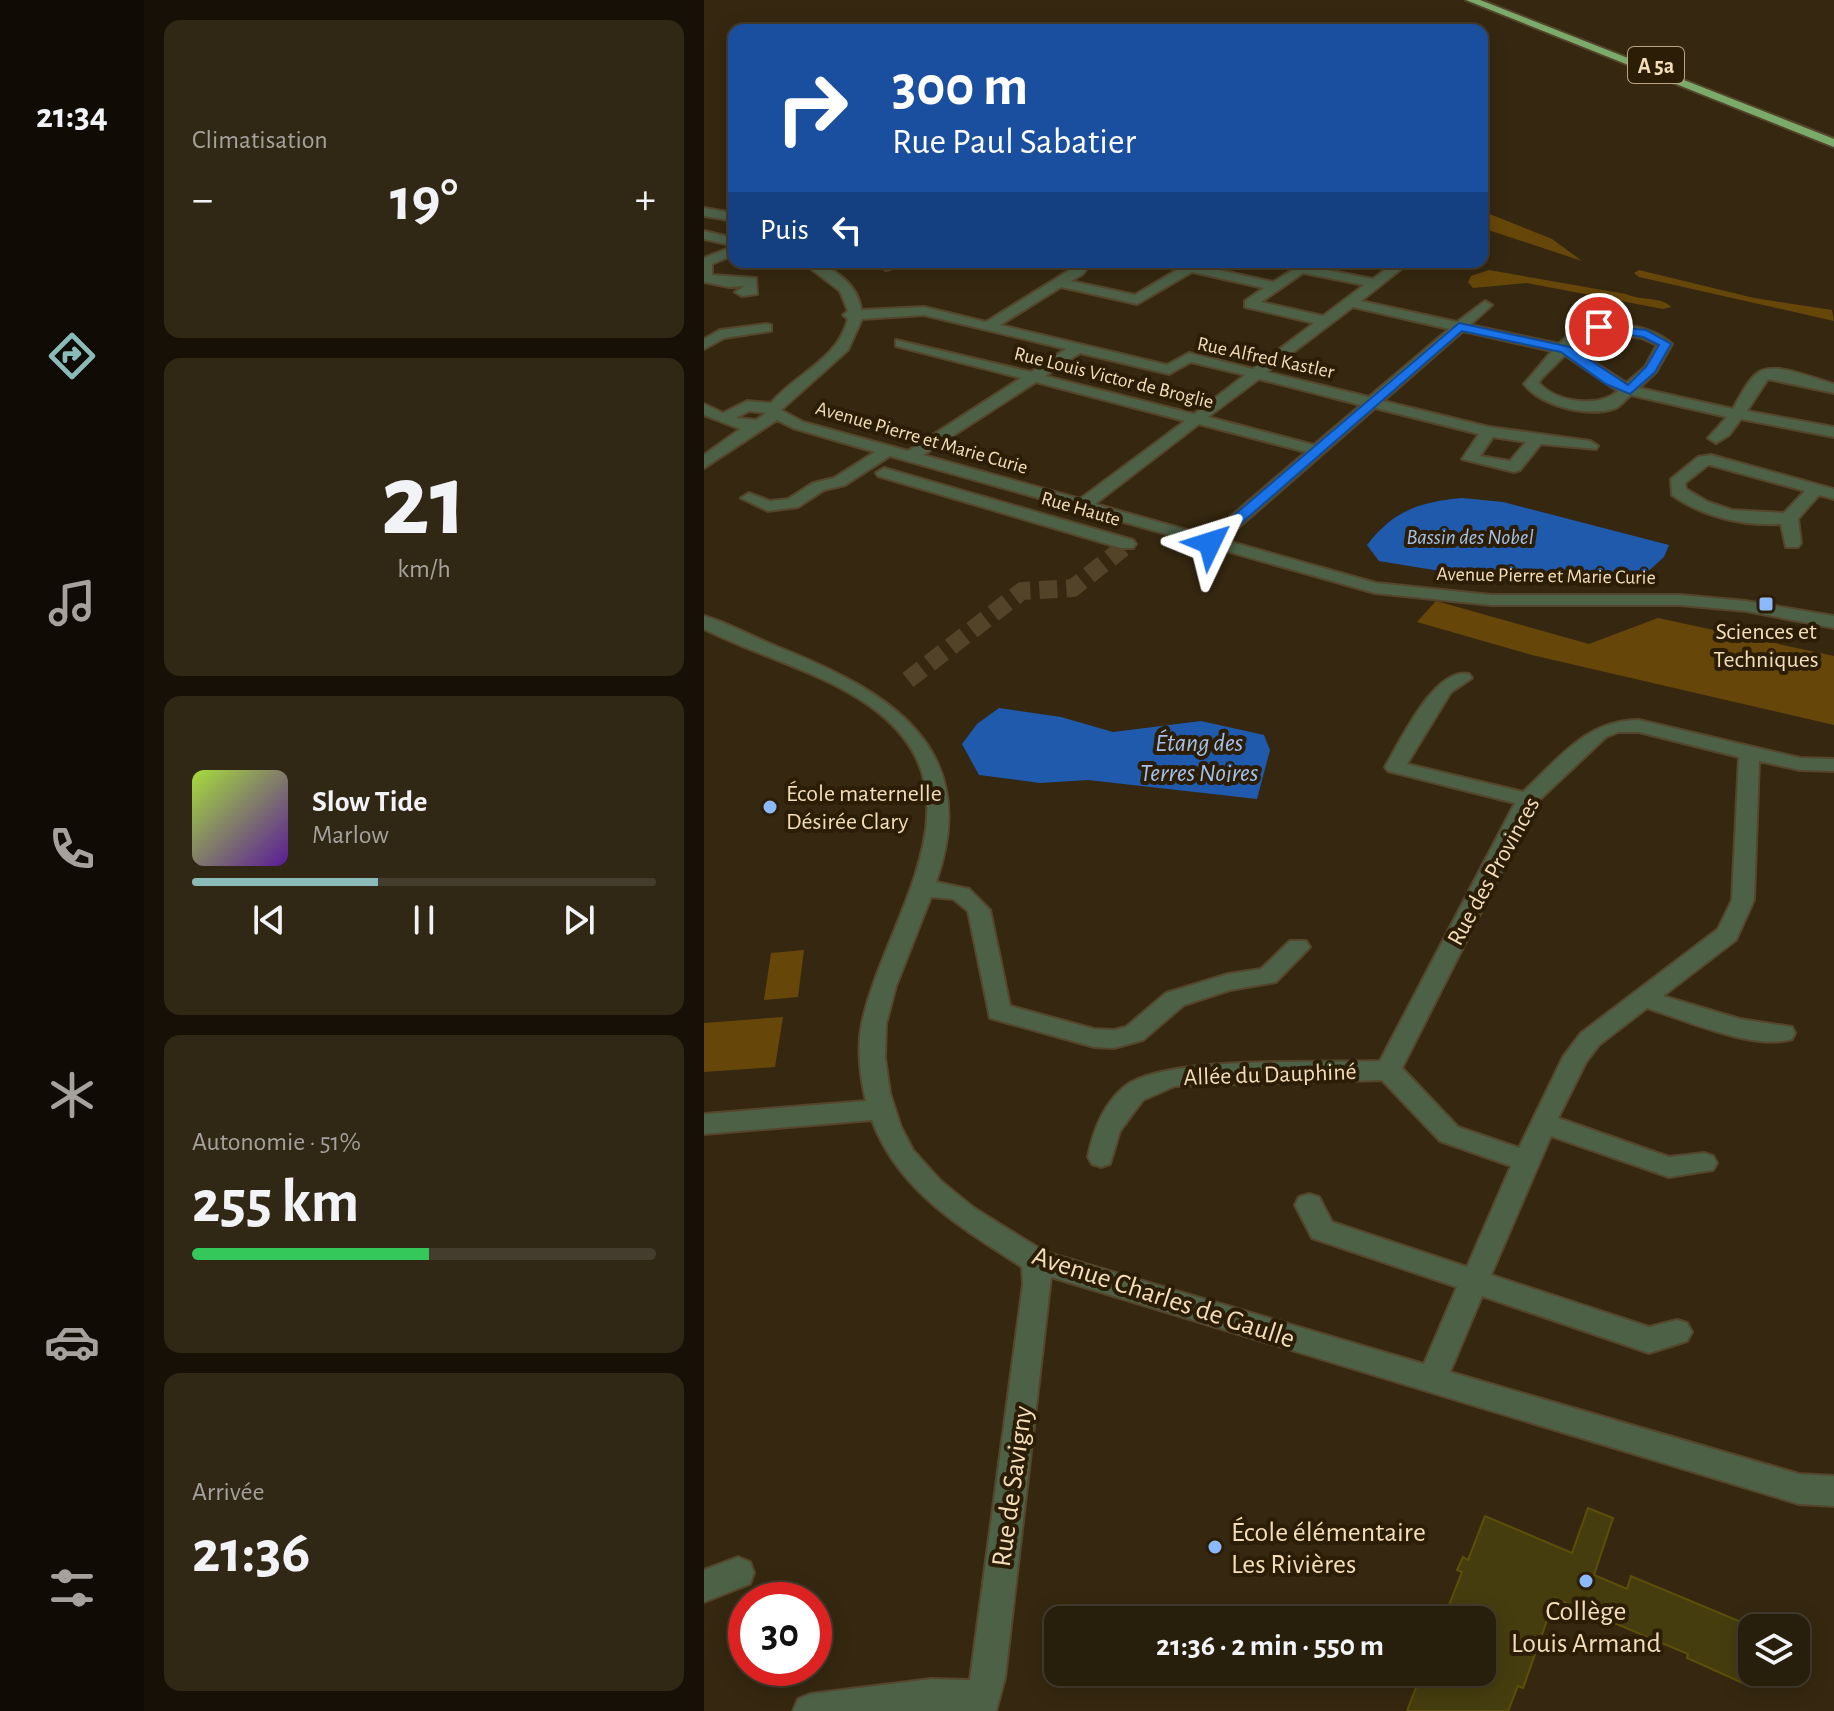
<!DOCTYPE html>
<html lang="fr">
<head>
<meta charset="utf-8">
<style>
	:root { --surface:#281e0c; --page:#302715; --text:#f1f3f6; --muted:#a5a29d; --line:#443c2d; --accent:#8bbbb9 }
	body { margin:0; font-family:"Alegreya Sans",sans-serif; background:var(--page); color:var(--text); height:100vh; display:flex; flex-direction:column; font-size:30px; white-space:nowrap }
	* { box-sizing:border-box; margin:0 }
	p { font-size:26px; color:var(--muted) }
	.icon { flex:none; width:44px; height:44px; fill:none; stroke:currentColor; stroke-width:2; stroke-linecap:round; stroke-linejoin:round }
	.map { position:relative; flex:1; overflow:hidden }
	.sheet { display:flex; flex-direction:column; gap:20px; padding:20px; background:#161007; width:560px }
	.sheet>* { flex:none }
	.banner { position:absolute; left:24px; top:24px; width:760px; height:244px; border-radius:16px; box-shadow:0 4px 20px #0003,0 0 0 2px var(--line); background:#1a4fa0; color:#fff; overflow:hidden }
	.controls { position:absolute; left:1034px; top:1614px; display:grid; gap:16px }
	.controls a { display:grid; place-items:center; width:72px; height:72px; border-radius:16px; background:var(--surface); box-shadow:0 4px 20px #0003,0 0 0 2px var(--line); font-size:40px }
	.speed { position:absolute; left:24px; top:1582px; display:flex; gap:16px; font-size:40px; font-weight:700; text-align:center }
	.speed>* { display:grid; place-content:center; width:104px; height:104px; border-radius:50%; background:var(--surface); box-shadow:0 4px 20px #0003,0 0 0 2px var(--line); line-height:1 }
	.speed .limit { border:12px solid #d22; background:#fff; color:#111 }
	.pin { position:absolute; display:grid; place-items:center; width:68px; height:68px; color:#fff; margin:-34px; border:4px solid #fff; border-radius:50%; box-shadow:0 2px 8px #0007 }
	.me { position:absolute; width:88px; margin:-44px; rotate:49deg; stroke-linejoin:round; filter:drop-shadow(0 0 6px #0008) }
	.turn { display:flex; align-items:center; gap:28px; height:168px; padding:0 32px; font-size:36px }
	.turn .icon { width:104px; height:104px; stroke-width:2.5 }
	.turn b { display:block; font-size:56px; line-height:68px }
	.then { display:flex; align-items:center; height:76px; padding:0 32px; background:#0003; gap:16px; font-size:30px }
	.big { font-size:60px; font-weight:700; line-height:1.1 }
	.sheet .card { flex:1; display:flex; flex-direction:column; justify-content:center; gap:12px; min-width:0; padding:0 28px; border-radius:16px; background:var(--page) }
	.sheet .dial { align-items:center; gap:0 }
	.dial b { font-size:104px; line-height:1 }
	.song { display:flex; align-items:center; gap:24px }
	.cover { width:96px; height:96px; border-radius:12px; background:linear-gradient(135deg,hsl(80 70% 55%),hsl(270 70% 35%)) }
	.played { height:8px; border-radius:4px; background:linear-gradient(90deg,var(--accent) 40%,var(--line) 40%) }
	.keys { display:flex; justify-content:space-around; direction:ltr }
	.heat { display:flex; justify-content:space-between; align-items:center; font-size:44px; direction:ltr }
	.charge { height:12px; border-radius:6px; background:linear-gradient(90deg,#34c759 51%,var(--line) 0) }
	.trip { position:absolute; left:340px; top:1606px; width:452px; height:80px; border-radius:16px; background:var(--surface); box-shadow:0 4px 20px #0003,0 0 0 2px var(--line); font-weight:700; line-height:80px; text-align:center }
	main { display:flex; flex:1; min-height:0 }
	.tabs { display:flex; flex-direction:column; width:144px; justify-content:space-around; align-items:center; background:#100c05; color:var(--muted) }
	.tabs .icon { width:56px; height:56px }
	.tabs .active { color:var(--accent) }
	.tabs b { font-size:36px; color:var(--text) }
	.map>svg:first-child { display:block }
</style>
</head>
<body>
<main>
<nav class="tabs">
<b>21:34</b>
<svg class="icon active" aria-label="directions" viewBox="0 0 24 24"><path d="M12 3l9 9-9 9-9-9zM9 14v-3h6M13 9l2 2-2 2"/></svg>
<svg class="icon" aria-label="music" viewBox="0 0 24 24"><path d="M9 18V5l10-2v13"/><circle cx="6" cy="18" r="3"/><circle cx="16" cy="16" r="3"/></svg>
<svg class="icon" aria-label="phone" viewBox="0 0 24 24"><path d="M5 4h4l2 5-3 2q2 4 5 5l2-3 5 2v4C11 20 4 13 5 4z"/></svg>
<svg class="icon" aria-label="climate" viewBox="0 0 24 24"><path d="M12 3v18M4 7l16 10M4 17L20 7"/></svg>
<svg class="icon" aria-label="car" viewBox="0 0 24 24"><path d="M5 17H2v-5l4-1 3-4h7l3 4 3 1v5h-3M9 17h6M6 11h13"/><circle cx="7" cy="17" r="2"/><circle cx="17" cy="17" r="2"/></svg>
<svg class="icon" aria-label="filters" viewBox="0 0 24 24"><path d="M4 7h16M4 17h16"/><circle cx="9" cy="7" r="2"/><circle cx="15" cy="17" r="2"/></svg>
</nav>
<section class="sheet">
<div class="card"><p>Climatisation</p>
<div class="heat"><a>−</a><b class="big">19°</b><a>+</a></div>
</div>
<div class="card dial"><b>21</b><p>km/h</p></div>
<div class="card">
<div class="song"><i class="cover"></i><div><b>Slow Tide</b><p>Marlow</p></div></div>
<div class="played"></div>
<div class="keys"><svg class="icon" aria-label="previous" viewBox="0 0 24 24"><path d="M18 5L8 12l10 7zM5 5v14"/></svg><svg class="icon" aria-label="pause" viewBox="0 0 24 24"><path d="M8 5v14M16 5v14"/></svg><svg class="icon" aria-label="next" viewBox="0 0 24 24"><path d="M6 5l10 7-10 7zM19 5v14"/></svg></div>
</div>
<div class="card"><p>Autonomie · 51%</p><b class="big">255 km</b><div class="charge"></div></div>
<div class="card"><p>Arrivée</p><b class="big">21:36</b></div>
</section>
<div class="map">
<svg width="1130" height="1711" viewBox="0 0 1130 1711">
	<rect width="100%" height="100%" fill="#362810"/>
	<!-- green -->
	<path fill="#664709" d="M778,211L848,239L878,261L778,228Z
		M785,270L922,294C936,301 957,296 967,307L959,309L823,283L769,288L764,282L767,276Z
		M935,270L1050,298L1128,310L1130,321L935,277L930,273Z
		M732,601L885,644L954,618L1130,656V725L828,655L713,622Z
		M100,950L94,997L60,1000L67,953Z
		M79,1017L71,1067L0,1072V1023Z"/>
	<!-- water -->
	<path fill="#1f5aad" d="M758,498L799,502L965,545L960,557L939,576L742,572L675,561L663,545C690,510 716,502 758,498Z
		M295,708L357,717L409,732L497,721L560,735L566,750L553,799L384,780L336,783L275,775L258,744L273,724Z"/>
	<!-- building -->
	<path fill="#463d0f" stroke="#5c4f08" stroke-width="2" d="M884,1508L909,1518L890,1575L923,1589L927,1576L1047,1626L1039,1656L1047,1659L1041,1684L983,1658L984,1654L851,1598L819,1688L814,1686L804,1711H703L718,1672H778V1620H739L758,1572L753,1570L759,1557L764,1560L781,1516L868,1553Z"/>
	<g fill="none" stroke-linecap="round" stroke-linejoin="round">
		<!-- minor-tunnel -->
		<path stroke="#524329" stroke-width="18" stroke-dasharray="18 9" stroke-linecap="butt" d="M204,680L318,591L369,588L419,548"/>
		<defs>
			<path id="minor" d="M0,208L30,213V221L0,216Z
				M0,231L30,238V246L0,239Z
				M30,246V255L8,264V275L52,278L53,294L38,296L31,292L41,286L25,287L0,282V258Z
				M98,262C125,262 154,283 157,310L220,307L282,322L369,268L373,262H387L379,274L367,281L431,295L486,262H502L497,266L569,282L597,265L669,279L691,262H706L657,301L753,322L781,301L788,305L766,325L855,344C861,338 867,331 875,328C901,318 947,325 968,344L952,372L935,388L1029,409C1035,398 1044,379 1055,372C1073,361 1112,380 1130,384V393L1064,379L1043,411L1130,427V437L1037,419L1025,435L1012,443L1004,438L1023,417L927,395C922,399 917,405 912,408C884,418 837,406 820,384L848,351L759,331L679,401L785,427L886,441L894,446L892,449L837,444L816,470L810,472L758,459L775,434L671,408L520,540L672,583L787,595H976L1042,601L1130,616V628L1042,611L976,605H787L671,593L186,456L141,485L120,490L94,507L64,511L37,498L45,493L66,501L84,499L109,483L130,478L171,452L89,428L73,420L0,468V455L36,429L0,415V404L19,413L43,401L67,403C93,372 133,361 144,319L139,315L144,311L136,291ZM488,272L560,288L541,301V307L610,323L549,369L485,353L463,365L296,325L357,287L433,304ZM599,273L660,285L619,316L557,302ZM649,307L745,329L665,397L563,372ZM220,315L362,349L327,372L192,340V346L317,378L204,451L99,422L77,410L144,350L158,319ZM895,331L938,338L953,345L941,367L922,383L868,348L881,335ZM376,353L465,374L487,362L541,375L490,414L341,376ZM861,355L914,391C895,408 853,403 835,383L837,379ZM555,379L657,405L610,445L504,417ZM332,382L481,421L376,499L219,455ZM45,411L62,413L52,420L32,418ZM495,424L602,452L504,536L391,504ZM789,437L822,442L806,461L776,456Z
				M168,262H210L182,270Z
				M62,324L67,325V331L20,338L0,349V339L16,330Z
				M1007,455L1130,489V499L1115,495L1094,519L1097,543L1094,547H1082L1077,524C1039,526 999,517 968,495L967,479L994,457ZM1004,465H1006L1101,491L1080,513L1028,510L1004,502L982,489L981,483Z
				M180,468L429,540L432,544L429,548H417L174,476L172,473Z
				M0,616C25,623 50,638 74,647C184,691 280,747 232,882L265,889L286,910L306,1006L390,1029L410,1030L422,1027L462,993L524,974L557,969L586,941H602L606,947L572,982L526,990L480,1005L439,1040L410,1048L390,1047L286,1018L264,911L249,899L227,897L192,986L182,1024L181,1058L186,1093L197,1127L209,1150L237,1181L270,1208L341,1252L720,1364L753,1287L608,1238L591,1205L595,1197L605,1194L615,1197L628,1222L763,1267L807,1166L736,1141L678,1080L471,1086L439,1100L416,1131L406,1164L397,1167L388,1164L384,1157C389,1131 399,1105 420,1087C458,1055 621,1063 676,1061L811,803L684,771L681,767C696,742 731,666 765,674L768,678L747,692L703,764L819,792C856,758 882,720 935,720L1096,758L1130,759V771L1096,770L1055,761L1050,900L1032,940L959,996L1036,1019L1088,1027L1091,1033L1088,1039C1050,1051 981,1020 943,1008L895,1045L882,1062L854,1118L965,1157L1000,1153L1009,1156L1013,1163L1009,1170L965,1177L847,1136L787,1275L945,1327L973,1320L983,1323L988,1332L983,1341L945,1353L778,1296L746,1372L1095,1474L1130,1476V1506L1095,1504L347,1277L301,1678L292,1711H89L94,1699L106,1694L227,1679L266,1680L319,1284L318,1267C258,1228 194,1191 168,1120L0,1134V1114L162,1101C156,1076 153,1048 158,1023C181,917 288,793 166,706C116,671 54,656 0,629ZM915,732H935L1035,757L1028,900L1014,929L877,1033L859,1057L815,1148L754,1127L698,1068L832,803L902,737Z
				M34,1557L46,1562L50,1573L46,1584L0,1602V1570Z"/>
			<path id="highway" d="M762,0H776L1130,139V147Z"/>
		</defs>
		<!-- minor casing -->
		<use href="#minor" stroke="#54452b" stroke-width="4"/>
		<!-- highway casing -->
		<use href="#highway" stroke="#54452b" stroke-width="4"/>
		<!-- minor -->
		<use href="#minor" fill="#4d6147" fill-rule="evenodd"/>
		<!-- highway -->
		<use href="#highway" fill="#7aab6a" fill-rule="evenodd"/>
	</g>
	<!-- route -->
	<path fill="#1a73e8" stroke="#114b97" stroke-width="2" d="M755,323L866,347L924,385L942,367L955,345L939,337L891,330V325L942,330L967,344L951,372L926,394L902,384L857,352L758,331L511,546H501V540Z"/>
	<!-- markers -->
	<g fill="#8cb9fc" stroke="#2c1e06" stroke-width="3">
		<rect x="1054" y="596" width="16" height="16" rx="4"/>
		<circle cx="66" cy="807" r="8"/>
		<circle cx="511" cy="1547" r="8"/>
		<circle cx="882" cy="1581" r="8"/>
	</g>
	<g text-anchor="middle" stroke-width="8" stroke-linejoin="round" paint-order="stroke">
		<!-- far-street labels -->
		<g font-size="20" fill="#f4ddb9" stroke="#2c1e06">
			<text transform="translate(562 357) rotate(12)" y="7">Rue Alfred Kastler</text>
			<text transform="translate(410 377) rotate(14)" y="7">Rue Louis Victor de Broglie</text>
			<text transform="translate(218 437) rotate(16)" y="7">Avenue Pierre et Marie Curie</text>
			<text transform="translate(377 508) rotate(16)" y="7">Rue Haute</text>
			<text transform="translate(842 575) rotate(1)" y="7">Avenue Pierre et Marie Curie</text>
		</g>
		<!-- shield labels -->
		<rect fill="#2c1e06" stroke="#b8a483" stroke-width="2" x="924" y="47" width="56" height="36" rx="6"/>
		<g font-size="22" font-weight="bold" fill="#f4ddb9">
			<text x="952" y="73">A 5a</text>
		</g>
		<!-- far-water labels -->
		<g font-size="22" font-style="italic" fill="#a4c1ed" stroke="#2c1e06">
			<text x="766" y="544">Bassin des Nobel</text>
		</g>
		<!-- poi labels -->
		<g font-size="24" fill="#f4ddb9" stroke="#2c1e06">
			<text x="1062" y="639">Sciences et<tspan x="1062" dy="28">Techniques</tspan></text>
			<text x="82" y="801" text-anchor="start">École maternelle<tspan x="82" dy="28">Désirée Clary</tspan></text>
		</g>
		<!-- street labels -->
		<g font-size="24" fill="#f4ddb9" stroke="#2c1e06">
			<text transform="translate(789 871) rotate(-61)" y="8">Rue des Provinces</text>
			<text transform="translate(566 1074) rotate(-2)" y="8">Allée du Dauphiné</text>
		</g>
		<!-- water labels -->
		<g font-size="26" font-style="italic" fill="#a4c1ed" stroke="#2c1e06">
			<text x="495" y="751">Étang des<tspan x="495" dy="30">Terres Noires</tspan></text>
		</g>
		<!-- near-street labels -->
		<g font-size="28" fill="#f4ddb9" stroke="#2c1e06">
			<text transform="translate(460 1296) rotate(18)" y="10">Avenue Charles de Gaulle</text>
			<text transform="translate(307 1486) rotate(-82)" y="10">Rue de Savigny</text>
		</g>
		<!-- near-poi labels -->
		<g font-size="28" fill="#f4ddb9" stroke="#2c1e06" text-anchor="start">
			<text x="527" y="1541">École élémentaire<tspan x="527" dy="32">Les Rivières</tspan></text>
			<text x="882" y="1620" text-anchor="middle">Collège<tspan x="882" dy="32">Louis Armand</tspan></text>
		</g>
	</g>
</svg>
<div class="controls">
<a><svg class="icon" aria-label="layers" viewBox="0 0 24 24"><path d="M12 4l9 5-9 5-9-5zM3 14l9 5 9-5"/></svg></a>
</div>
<div class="speed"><div class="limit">30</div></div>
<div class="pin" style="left:895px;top:327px;background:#d93025"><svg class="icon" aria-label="arrive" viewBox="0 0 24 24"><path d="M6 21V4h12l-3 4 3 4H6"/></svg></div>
<svg class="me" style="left:506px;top:543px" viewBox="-20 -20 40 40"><path d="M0-17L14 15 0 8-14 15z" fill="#1a73e8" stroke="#fff" stroke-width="4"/></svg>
<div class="trip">21:36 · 2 min · 550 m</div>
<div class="banner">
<div class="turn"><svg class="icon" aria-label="right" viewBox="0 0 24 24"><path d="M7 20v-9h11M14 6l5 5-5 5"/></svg><div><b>300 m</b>Rue Paul Sabatier</div></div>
<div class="then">Puis<svg class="icon" aria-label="left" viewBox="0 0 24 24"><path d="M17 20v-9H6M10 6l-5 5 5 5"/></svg></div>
</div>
</div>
</main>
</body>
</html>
